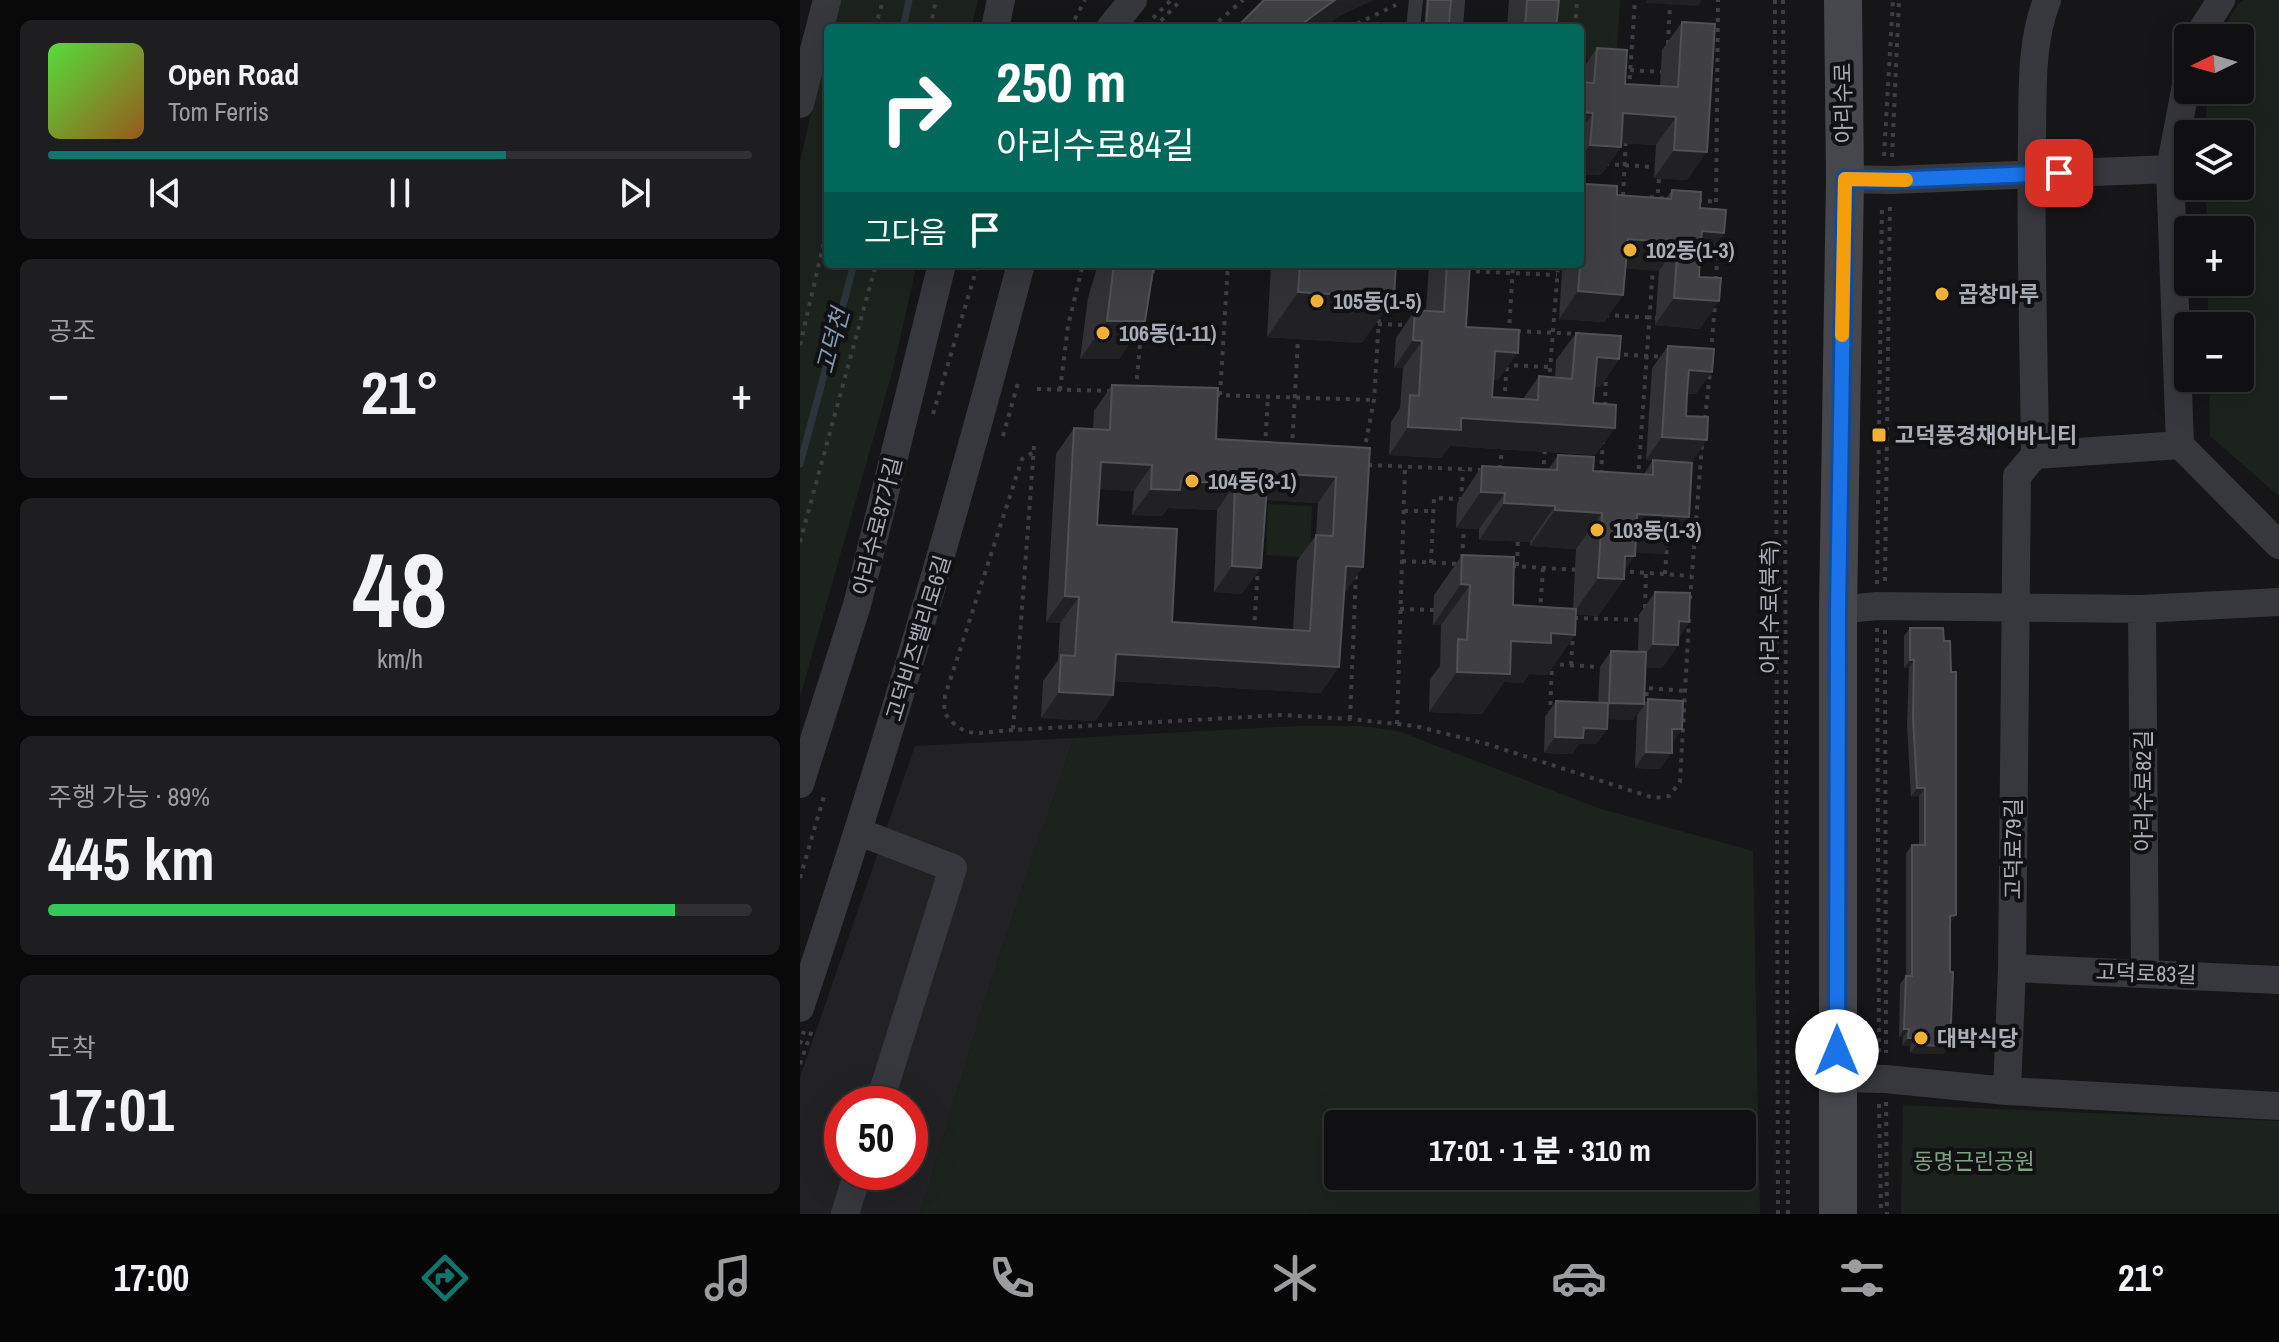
<!DOCTYPE html>
<html lang="ko">
<head>
<meta charset="utf-8">
<style>
	:root { --surface:#101012; --page:#1e1e20; --text:#f1f3f6; --muted:#9c9d9f; --line:#303032; --accent:#0f766e }
	body { margin:0; font-family:"Archivo Narrow","Noto Sans KR",sans-serif; background:var(--page); color:var(--text); height:100vh; display:flex; flex-direction:column; font-size:30px; white-space:nowrap }
	* { box-sizing:border-box; margin:0 }
	p { font-size:26px; color:var(--muted) }
	.icon { flex:none; width:44px; height:44px; fill:none; stroke:currentColor; stroke-width:2; stroke-linecap:round; stroke-linejoin:round }
	.map { position:relative; flex:1; overflow:hidden }
	.sheet { display:flex; flex-direction:column; gap:20px; padding:20px; background:#09090a; width:800px }
	.sheet>* { flex:none }
	.top-card { position:absolute; left:24px; top:24px; width:760px; height:244px; border-radius:8px; box-shadow:0 8px 32px #0002,0 0 0 2px var(--line); background:#00695c; color:#fff; overflow:hidden }
	.needle { width:52px; rotate:265deg }
	.buttons { position:absolute; left:1374px; top:24px; display:grid; gap:16px }
	.buttons a { display:grid; place-items:center; width:80px; height:80px; border-radius:8px; background:var(--surface); box-shadow:0 8px 32px #0002,0 0 0 2px var(--line); font-size:40px }
	.speed { position:absolute; left:24px; top:1086px; display:flex; gap:16px; font-size:40px; font-weight:700; text-align:center }
	.speed>* { display:grid; place-content:center; width:104px; height:104px; border-radius:50%; background:var(--surface); box-shadow:0 8px 32px #0002,0 0 0 2px var(--line); line-height:1 }
	.speed .limit { border:12px solid #d22; background:#fff; color:#111 }
	.pin { position:absolute; display:grid; place-items:center; width:68px; height:68px; color:#fff; margin:-34px; border-radius:16px; box-shadow:0 4px 12px #0006 }
	.me { position:absolute; width:88px; margin:-44px; rotate:0deg; stroke-linejoin:round; filter:drop-shadow(0 0 6px #0008) }
	.turn { display:flex; align-items:center; gap:28px; height:168px; padding:0 40px; font-size:36px }
	.turn .icon { width:104px; height:104px; stroke-width:2.5 }
	.turn b { display:block; font-size:56px; line-height:68px }
	.then { display:flex; align-items:center; height:76px; padding:0 40px; background:#0003; gap:16px; font-size:30px }
	.big { font-size:60px; font-weight:800; line-height:1.1 }
	.sheet .widget { flex:1; display:flex; flex-direction:column; justify-content:center; gap:12px; min-width:0; padding:0 28px; border-radius:12px; background:var(--page) }
	.sheet .dial { align-items:center; gap:0 }
	.dial b { font-size:104px; line-height:1 }
	.song { display:flex; align-items:center; gap:24px }
	.cover { width:96px; height:96px; border-radius:12px; background:linear-gradient(135deg,hsl(110 70% 55%),hsl(30 70% 35%)) }
	.played { height:8px; border-radius:4px; background:linear-gradient(90deg,var(--accent) 65%,var(--line) 65%) }
	.keys { display:flex; justify-content:space-around; direction:ltr }
	.heat { display:flex; justify-content:space-between; align-items:center; font-size:44px; direction:ltr }
	.charge { height:12px; border-radius:6px; background:linear-gradient(90deg,#34c759 89%,var(--line) 0) }
	.trip { position:absolute; left:524px; top:1110px; width:432px; height:80px; border-radius:8px; background:var(--surface); box-shadow:0 8px 32px #0002,0 0 0 2px var(--line); font-weight:800; line-height:80px; text-align:center }
	.menu { display:flex; height:128px; justify-content:space-around; align-items:center; background:#060607; color:var(--muted) }
	.menu .icon { width:56px; height:56px }
	.menu .current { color:var(--accent) }
	.menu b { font-size:36px; color:var(--text) }
	main { display:flex; flex:1; min-height:0 }
	.map>svg:first-child { display:block }
</style>
</head>
<body>
<main>
<section class="sheet">
<div class="widget">
<div class="song"><i class="cover"></i><div><b>Open Road</b><p>Tom Ferris</p></div></div>
<div class="played"></div>
<div class="keys"><svg class="icon" aria-label="previous" viewBox="0 0 24 24"><path d="M18 5L8 12l10 7zM5 5v14"/></svg><svg class="icon" aria-label="pause" viewBox="0 0 24 24"><path d="M8 5v14M16 5v14"/></svg><svg class="icon" aria-label="next" viewBox="0 0 24 24"><path d="M6 5l10 7-10 7zM19 5v14"/></svg></div>
</div>
<div class="widget"><p>공조</p>
<div class="heat"><a>−</a><b class="big">21°</b><a>+</a></div>
</div>
<div class="widget dial"><b>48</b><p>km/h</p></div>
<div class="widget"><p>주행 가능 · 89%</p><b class="big">445 km</b><div class="charge"></div></div>
<div class="widget"><p>도착</p><b class="big">17:01</b></div>
</section>
<div class="map">
<svg width="1479" height="1214" viewBox="0 0 1479 1214">
	<rect width="100%" height="100%" fill="#161618"/>
	<!-- built -->
	<path fill="#222225" fill-rule="evenodd" d="M274,738L194,972L120,1214H0V1077L115,746ZM42,1104H110V1172H42Z"/>
	<!-- green -->
	<path fill="#1c231d" fill-rule="evenodd" d="M36,0H178L171,28H30Z
		M755,0H820L816,62L780,59V28H753Z
		M1445,0H1479V496L1410,436L1409,378H1440V326H1408V282H1440V230H1407L1406,186H1440V134H1406L1407,90H1440V38H1418L1438,4Z
		M28,38V264H117L93,369L0,697V162Z
		M468,504L512,506L510,558L466,555Z
		M497,726H561L598,731L798,808L953,851L960,1214H120L194,972L274,738ZM942,1124V1176H538V1124Z
		M1103,1105L1479,1121V1214H1101Z"/>
	<g fill="none" stroke-linecap="round" stroke-linejoin="round">
		<!-- stream -->
		<path stroke="#2c353c" stroke-width="7" d="M103,28L109,0
			M0,464L54,264"/>
		<!-- path -->
		<path stroke="#3d3f44" stroke-width="4" stroke-dasharray="4 6" stroke-linecap="butt" d="M975,0L978,1214
			M983,0L988,1214
			M353,18L371,0
			M75,28L83,0
			M130,28L136,0
			M270,28L285,0
			M354,28L381,0
			M411,28L443,0
			M548,28L596,5
			M775,28L777,0
			M868,44L870,4
			M830,70L861,72
			M829,89L835,0
			M1084,156L1093,0
			M1092,157L1099,0
			M805,164L855,167
			M823,196L826,138
			M850,197L869,199
			M898,200L916,202
			M916,212L918,0
			M916,280L918,241
			M350,282L355,264
			M805,315L856,318
			M578,324L608,325
			M717,331L780,334
			M709,333L713,264
			M0,345L28,225
			M911,352L915,305
			M814,354L865,357
			M237,389L311,391
			M336,389L342,322
			M260,390L268,326L283,264
			M416,395L574,400
			M420,395L428,264
			M704,401L707,366
			M805,406L806,375
			M133,414L178,264
			M905,419L910,372
			M203,436L218,383
			M234,446L213,730L482,715L550,719L615,726L687,744L854,798L869,796L880,782L889,619
			M465,446L468,397
			M564,452L574,400L579,318
			M568,465L683,470
			M700,469L702,446
			M801,474L803,439
			M604,511H633
			M0,542L76,264
			M662,558L664,529
			M602,561L659,564
			M631,563L634,498L661,499L663,470
			M712,566L779,570
			M717,566L718,537
			M820,571L891,576
			M865,574L867,545
			M1085,581L1090,202
			M1077,584L1082,204
			M890,599L902,444
			M845,608L846,573
			M600,609L634,610
			M740,612L743,568
			M774,618L839,620
			M1077,628L1079,1056
			M454,630L458,567
			M1085,630L1086,1053
			M750,664L800,667
			M771,665L773,634
			M846,706L847,688L886,691
			M750,715L752,664
			M550,719L556,573
			M597,724L605,466
			M213,730C181,732 164,741 144,712L145,696L222,459L234,452
			M0,878L24,796
			M0,1044L4,1031
			M0,1064L12,1030
			M1086,1102L1087,1214
			M1079,1104L1081,1214"/>
		<!-- lane -->
		<path stroke="#37383d" stroke-width="14" d="M613,28L616,0
			M656,28L658,0"/>
		<!-- street -->
		<path stroke="#37383d" stroke-width="28" d="M195,28L201,0
			M310,28L333,0
			M1397,38L1421,0
			M1388,75L1370,169L1380,445L1479,545
			M0,104L27,0
			M1045,179L1091,180L1370,169
			M1235,455L1380,445
			M1342,609L1345,973
			M1038,610L1077,606L1342,609L1479,602
			M0,784L57,605L142,264
			M59,832L153,868L79,1104
			M1212,968L1479,980
			M0,1008C83,762 155,515 221,264
			M1037,1078L1085,1079L1207,1091L1479,1106
			M1207,1091L1212,968L1217,476L1235,455C1234,349 1230,244 1232,138C1233,92 1230,44 1247,0
			M45,1214L58,1172"/>
		<!-- secondary -->
		<path stroke="#45474d" stroke-width="38" d="M1038,1214V610L1045,179L1043,0"/>
		<!-- path-bridge -->
		<path stroke="#3d3f44" stroke-width="4" stroke-dasharray="4 6" stroke-linecap="butt" d="M857,203L859,178
			M594,266L629,268
			M666,271L757,275
			M704,365L750,367
			M749,382L758,267
			M492,448L498,339
			M743,474L745,447
			M838,479L853,268"/>
	</g>
	<!-- wall -->
	<path fill="#323236" fill-rule="evenodd" d="M626,0H651L649,23L651,28H624Z
		M709,0H759L756,28H707Z
		M882,22L887,180L854,178L856,145L821,143V147L801,175L780,174V72L797,48L825,84L860,86L862,50Z
		M785,184L817,195L866,198L872,190L900,208L924,233L905,260H900L899,277L900,329L855,325L859,271L825,268L823,295L804,322L759,319L762,271L729,269V264H780V191Z
		M298,264H354L345,321L319,359H280L288,298Z
		M471,264H596L562,343L467,337Z
		M629,264H686L684,267L669,266L666,327L698,380H693L692,397L723,399L739,376L755,377L756,360L776,333L819,359L800,387L794,386L793,403L815,428L795,455L650,446L641,458L589,455L591,422L600,408L603,368H594L596,338L615,310L626,311Z
		M868,346L896,394H887L886,416L891,463L889,517L863,554L835,552L824,571V579L798,616L776,614L775,635L747,675L729,674L723,683L704,682L682,714L629,712L630,679L640,666L641,625H633L634,595L662,555L713,605L773,609L776,549L730,546V542L679,540V529L656,528L657,503L682,466L748,470L758,455L793,471L844,474L853,460L872,461L846,460L852,368Z
		M312,385L416,439L570,448L545,593L521,693L314,681L313,695L295,721L241,718L243,681L258,660L260,623L246,622L256,454L274,428L293,429L294,411ZM299,489L334,491L332,515L362,516L368,508L417,510L414,592L442,594L466,500L518,503L516,535L497,561L493,630L372,622L297,525Z
		M855,592L889,622L879,637L878,645L862,668L845,667L833,720L808,719L807,729L796,744H779L772,754L744,753L745,717L756,701L798,703L800,667L811,651L838,652L839,615Z
		M1110,628L1151,923L1144,1054L1110,1053V1046H1102L1103,1037H1099L1100,984L1106,976V853L1112,845H1119V796L1111,797L1107,725L1109,668H1104V636Z
		M848,699L872,744L860,769L835,768L837,715Z"/>
	<!-- shaded-wall -->
	<path fill="#212124" d="M535,0H574L540,16L523,28H498L510,18Z
		M847,0H902L898,6L845,3Z
		M780,112L793,113L780,131Z
		M823,113L876,117L856,145L803,142Z
		M790,145L821,147L801,175L780,174V159Z
		M874,150L907,152L887,180L854,178Z
		M902,231L924,233L905,260L883,259Z
		M828,239L878,243L859,271L808,267Z
		M652,264H686L684,267L652,265Z
		M733,264H767L762,271L729,269Z
		M778,291L823,295L804,322L759,319Z
		M498,292L594,298L562,343L467,337Z
		M874,298L919,301L900,329L855,325Z
		M307,321H345L319,359H280Z
		M613,340L622,341L603,368H594Z
		M695,351L718,353L698,380L676,379Z
		M797,357L819,359L800,387L777,385Z
		M889,370L912,372L896,394L873,393Z
		M661,418L815,428L795,455L650,446L641,458L589,455L608,427Z
		M862,437L907,440L891,463L846,460Z
		M301,462L352,465L334,491L282,488Z
		M468,473L536,477L518,503L450,499Z
		M381,481L435,484L417,510L368,508L362,516L332,515L351,489Z
		M681,492L705,493L679,529L656,528Z
		M704,503L755,506L730,542L679,540Z
		M755,510L802,513L776,549L730,546Z
		M837,514L889,517L863,554L811,551Z
		M825,556H835L819,579H824L798,616L773,614L798,578Z
		M432,566L461,568L442,594L414,592Z
		M546,566L563,567L545,593L527,592Z
		M661,584L670,585L641,625H633Z
		M265,596L279,597L260,623L246,622Z
		M879,621L889,622L873,644Z
		M751,633L775,635L747,675L729,674L723,683L704,682L682,714L629,712L657,672L711,641Z
		M853,644L878,645L862,668L837,667Z
		M316,654L539,667L521,693L298,680Z
		M1110,660H1114L1109,668H1104Z
		M259,692L313,695L295,721L241,718Z
		M809,703L844,704L833,720L798,719Z
		M784,728L807,729L796,744H779L772,754L744,753L755,737Z
		M872,729H882L871,745Z
		M846,752L872,753L860,769L835,768Z
		M1117,788H1125L1119,796L1111,797Z
		M1156,915L1151,923L1144,924L1150,916Z
		M1104,1029H1109L1103,1037H1099Z
		M1108,1038H1116L1110,1046H1102Z
		M1116,1045L1150,1046L1144,1054L1110,1053Z"/>
	<!-- building -->
	<path fill="#3f3f44" stroke="#4f5156" stroke-width="2" fill-rule="evenodd" d="M464,0H535L510,18L498,28H436Z
		M628,0H651L649,23L651,28H626Z
		M727,0H759L756,28H725Z
		M882,22L915,24L907,152L874,150L876,117L823,113L821,147L790,145L793,113L780,112V82L794,83L797,48L827,50L825,84L878,87Z
		M785,184L817,186V195L871,199L872,190L901,192L900,208L926,210L924,233L902,231L900,254L899,277L921,278L919,301L874,298L878,243L828,239L823,295L778,291L782,244L780,243V197L784,198Z
		M314,264H354L345,321H307Z
		M500,264H596L594,298L498,292Z
		M647,264H670L666,327L719,330L718,353L695,351L692,397L738,400L739,376L772,379L776,333L821,336L819,359L797,357L793,403L816,405L815,428L661,418V430L608,427L610,395L619,396L622,341L613,340L615,310L644,312Z
		M868,346L914,349L912,372L889,370L887,393L886,416L908,417L907,440L862,437Z
		M312,385L418,388L416,439L570,448L563,567L546,566L539,667L316,654L313,695L259,692L261,655L275,656L279,597L265,596L274,428L310,430ZM301,462L352,465L351,489L380,490L381,481L435,484L432,566L461,568L468,473L536,477L533,536L516,535L510,631L372,622L377,529L297,525Z
		M758,455L794,457L793,471L853,475V460L892,463L889,517L837,514L835,556H825L824,579L798,578L802,513L755,510V506L704,503L705,493L681,492L682,466L757,470Z
		M662,555L714,557L713,605L776,609L775,635L751,633V643L711,641L710,674L657,672L658,639L667,640L670,585L661,584Z
		M855,592L890,593L889,622L879,621L878,645L853,644Z
		M1110,628H1143L1144,641H1150L1151,672H1156V915L1150,916V972H1153L1150,1046L1116,1045V1038H1108L1109,1029H1104L1106,976H1112V845H1125V788H1117L1113,717L1114,660H1110Z
		M811,651L846,652L844,704L809,703Z
		M848,699L883,701L882,729H872V753L846,752Z
		M756,701L808,703L807,729L784,728L783,738L755,737Z"/>
	<g fill="none" stroke-linecap="round" stroke-linejoin="round">
		<defs>
			<path id="route" d="M1037,1051L1038,610L1045,179L1091,180L1259,173"/>
		</defs>
		<!-- route casing -->
		<use href="#route" stroke="#114b97" stroke-width="20"/>
		<!-- route -->
		<use href="#route" stroke="#1a73e8" stroke-width="14"/>
		<!-- slow -->
		<path stroke="#f59e0b" stroke-width="14" d="M1042,335L1045,179L1106,180"/>
	</g>
	<!-- markers -->
	<g fill="#f2b134" stroke="#111113" stroke-width="3">
		<circle cx="830" cy="250" r="8"/>
		<circle cx="1142" cy="294" r="8"/>
		<circle cx="517" cy="301" r="8"/>
		<circle cx="303" cy="333" r="8"/>
		<rect x="1071" y="427" width="16" height="16" rx="4"/>
		<circle cx="392" cy="481" r="8"/>
		<circle cx="797" cy="530" r="8"/>
		<circle cx="1121" cy="1038" r="8"/>
	</g>
	<g text-anchor="middle" stroke-width="8" stroke-linejoin="round" paint-order="stroke">
		<!-- street labels -->
		<g font-size="22" fill="#a8adb8" stroke="#111113">
			<text transform="translate(1043 103) rotate(-91)" y="8">아리수로</text>
			<text transform="translate(77 526) rotate(-76)" y="8">아리수로87가길</text>
			<text transform="translate(969 607) rotate(-90)" y="8">아리수로(북측)</text>
			<text transform="translate(118 638) rotate(-73)" y="8">고덕비즈밸리로6길</text>
			<text transform="translate(1343 791) rotate(-90)" y="8">아리수로82길</text>
			<text transform="translate(1213 849) rotate(-90)" y="8">고덕로79길</text>
			<text transform="translate(1346 973) rotate(2)" y="8">고덕로83길</text>
		</g>
		<!-- poi labels -->
		<g font-size="22" font-weight="bold" fill="#a8adb8" stroke="#111113" text-anchor="start">
			<text x="846" y="258">102동(1-3)</text>
			<text x="1158" y="302">곱창마루</text>
			<text x="533" y="309">105동(1-5)</text>
			<text x="319" y="341">106동(1-11)</text>
			<text x="1095" y="443">고덕풍경채어바니티</text>
			<text x="408" y="489">104동(3-1)</text>
			<text x="813" y="538">103동(1-3)</text>
			<text x="1137" y="1046">대박식당</text>
		</g>
		<!-- park labels -->
		<g font-size="22" fill="#7fa381" stroke="#111113">
			<text x="1174" y="1169">동명근린공원</text>
		</g>
		<!-- water labels -->
		<g font-size="24" font-style="italic" fill="#7f9bb3" stroke="#111113">
			<text transform="translate(33 341) rotate(-75)" y="8">고덕천</text>
		</g>
	</g>
</svg>
<div class="buttons">
<a><svg class="needle" viewBox="-14 -14 28 28"><path d="M0-13l5 13h-10z" fill="#e53935"/><path d="M0 13l5-13h-10z" fill="#9c9d9f"/></svg></a>
<a><svg class="icon" aria-label="layers" viewBox="0 0 24 24"><path d="M12 4l9 5-9 5-9-5zM3 14l9 5 9-5"/></svg></a>
<a>+</a>
<a>−</a>
</div>
<div class="speed"><div class="limit">50</div></div>
<div class="pin" style="left:1259px;top:173px;background:#d93025"><svg class="icon" aria-label="arrive" viewBox="0 0 24 24"><path d="M6 21V4h12l-3 4 3 4H6"/></svg></div>
<svg class="me" style="left:1037px;top:1051px" viewBox="-20 -20 40 40"><circle r="19" fill="#fff"/><path d="M0-13L10 11 0 6-10 11z" fill="#1a73e8"/></svg>
<div class="trip">17:01 · 1 분 · 310 m</div>
<div class="top-card">
<div class="turn"><svg class="icon" aria-label="right" viewBox="0 0 24 24"><path d="M7 20v-9h11M14 6l5 5-5 5"/></svg><div><b>250 m</b>아리수로84길</div></div>
<div class="then">그다음<svg class="icon" aria-label="arrive" viewBox="0 0 24 24"><path d="M6 21V4h12l-3 4 3 4H6"/></svg></div>
</div>
</div>
</main>
<nav class="menu">
<b>17:00</b>
<svg class="icon current" aria-label="directions" viewBox="0 0 24 24"><path d="M12 3l9 9-9 9-9-9zM9 14v-3h6M13 9l2 2-2 2"/></svg>
<svg class="icon" aria-label="music" viewBox="0 0 24 24"><path d="M9 18V5l10-2v13"/><circle cx="6" cy="18" r="3"/><circle cx="16" cy="16" r="3"/></svg>
<svg class="icon" aria-label="phone" viewBox="0 0 24 24"><path d="M5 4h4l2 5-3 2q2 4 5 5l2-3 5 2v4C11 20 4 13 5 4z"/></svg>
<svg class="icon" aria-label="climate" viewBox="0 0 24 24"><path d="M12 3v18M4 7l16 10M4 17L20 7"/></svg>
<svg class="icon" aria-label="car" viewBox="0 0 24 24"><path d="M5 17H2v-5l4-1 3-4h7l3 4 3 1v5h-3M9 17h6M6 11h13"/><circle cx="7" cy="17" r="2"/><circle cx="17" cy="17" r="2"/></svg>
<svg class="icon" aria-label="filters" viewBox="0 0 24 24"><path d="M4 7h16M4 17h16"/><circle cx="9" cy="7" r="2"/><circle cx="15" cy="17" r="2"/></svg>
<b>21°</b>
</nav>
</body>
</html>
